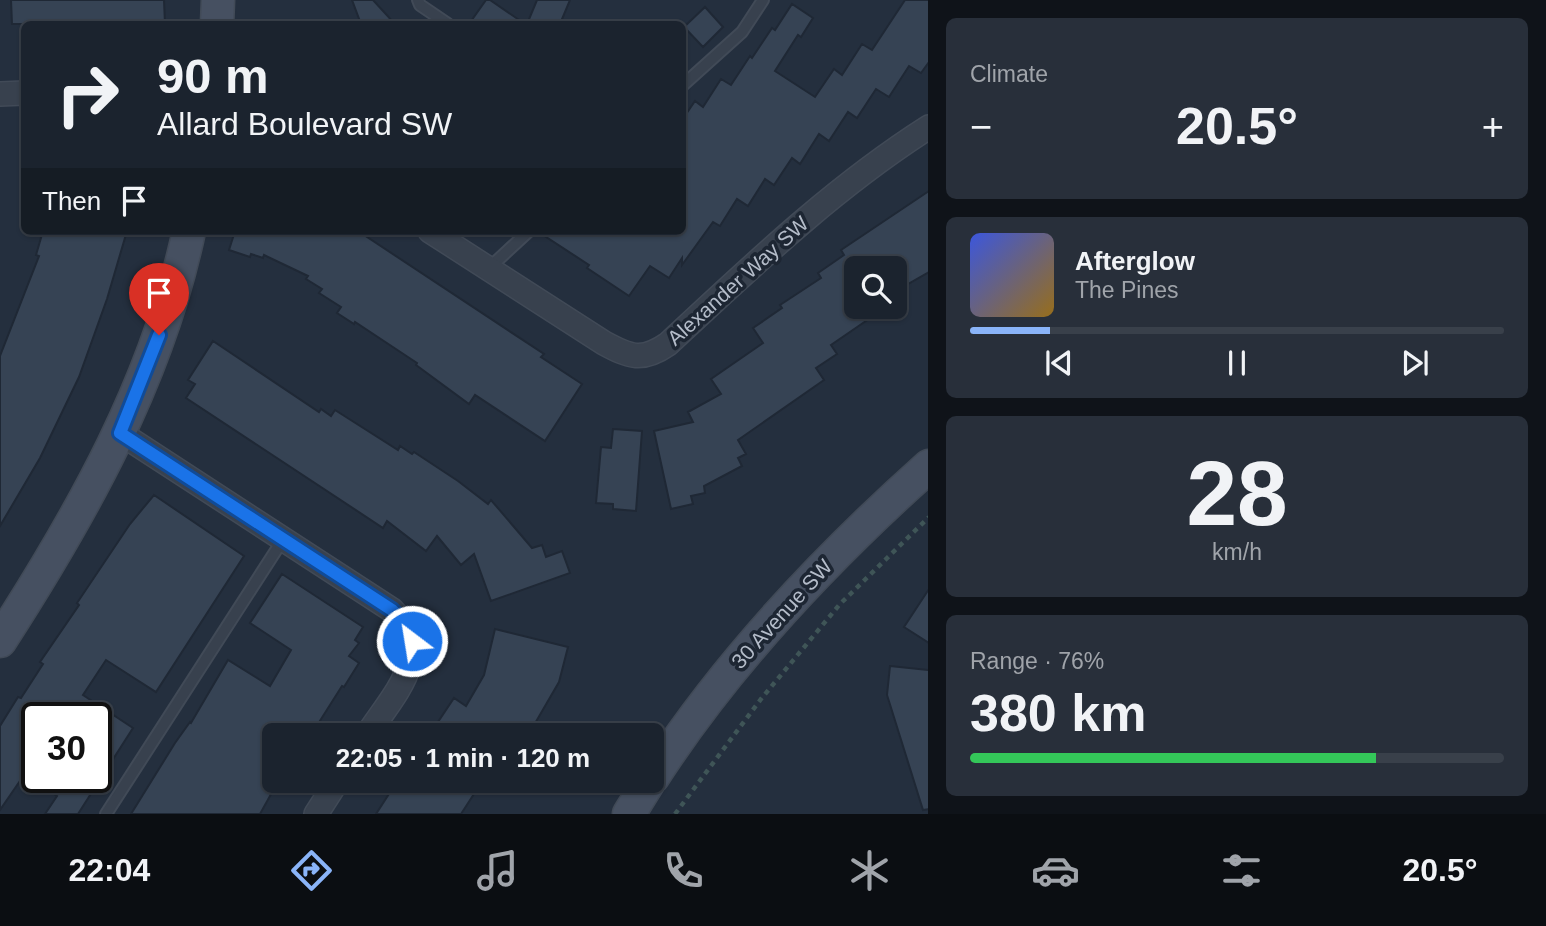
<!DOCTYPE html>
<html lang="en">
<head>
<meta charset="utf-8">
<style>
	:root { --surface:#1b232e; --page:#282f3a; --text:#f1f3f6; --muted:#a0a4aa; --line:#39404a; --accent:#8ab4f8 }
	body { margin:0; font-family:Helvetica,sans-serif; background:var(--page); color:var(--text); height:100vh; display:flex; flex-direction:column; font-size:26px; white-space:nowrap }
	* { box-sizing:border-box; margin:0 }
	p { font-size:23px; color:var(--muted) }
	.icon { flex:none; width:38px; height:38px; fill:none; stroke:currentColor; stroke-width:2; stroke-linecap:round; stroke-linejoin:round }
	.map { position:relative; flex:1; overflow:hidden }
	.drawer { display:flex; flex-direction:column; gap:18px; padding:18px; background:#0f1319; width:618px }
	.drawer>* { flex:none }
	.banner { position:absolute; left:21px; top:21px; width:665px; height:214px; border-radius:10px; box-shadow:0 2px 5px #0004,0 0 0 2px var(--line); background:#1b232e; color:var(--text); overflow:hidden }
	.buttons { position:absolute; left:844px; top:256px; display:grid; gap:14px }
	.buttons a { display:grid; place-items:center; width:63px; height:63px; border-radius:10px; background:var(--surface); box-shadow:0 2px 5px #0004,0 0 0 2px var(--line); font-size:35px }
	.speed { position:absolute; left:21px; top:702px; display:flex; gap:14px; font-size:35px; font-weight:700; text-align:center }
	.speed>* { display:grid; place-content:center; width:91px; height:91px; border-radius:50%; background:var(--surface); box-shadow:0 2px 5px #0004,0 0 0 2px var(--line); line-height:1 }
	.speed .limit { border:4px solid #111; border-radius:10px; background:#fff; color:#111 }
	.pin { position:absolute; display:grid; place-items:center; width:60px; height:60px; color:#fff; margin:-72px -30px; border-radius:50% 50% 50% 0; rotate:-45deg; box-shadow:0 0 7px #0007 }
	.pin .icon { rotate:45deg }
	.me { position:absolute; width:77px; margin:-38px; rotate:329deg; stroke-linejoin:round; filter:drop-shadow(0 0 5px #0008) }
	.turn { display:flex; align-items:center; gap:24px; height:147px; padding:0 21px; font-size:32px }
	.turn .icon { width:91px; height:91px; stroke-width:2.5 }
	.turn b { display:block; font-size:49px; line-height:60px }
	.then { display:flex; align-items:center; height:66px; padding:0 21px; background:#0003; gap:14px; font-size:26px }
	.big { font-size:52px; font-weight:700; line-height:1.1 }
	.drawer .tile { flex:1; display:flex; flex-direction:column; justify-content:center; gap:10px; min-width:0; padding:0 24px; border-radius:10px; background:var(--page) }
	.drawer .dial { align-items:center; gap:0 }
	.dial b { font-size:91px; line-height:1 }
	.song { display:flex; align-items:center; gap:21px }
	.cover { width:84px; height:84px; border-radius:10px; background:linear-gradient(135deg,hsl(230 70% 55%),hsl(40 70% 35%)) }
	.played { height:7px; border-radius:4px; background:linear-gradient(90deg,var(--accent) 15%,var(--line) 15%) }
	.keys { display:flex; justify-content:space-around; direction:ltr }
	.heat { display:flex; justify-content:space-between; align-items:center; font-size:38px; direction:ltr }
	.charge { height:10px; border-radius:5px; background:linear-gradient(90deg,#34c759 76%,var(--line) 0) }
	.trip { position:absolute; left:262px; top:723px; width:402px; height:70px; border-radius:10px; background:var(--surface); box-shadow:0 2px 5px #0004,0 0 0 2px var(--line); font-weight:700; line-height:70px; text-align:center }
	.tabs { display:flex; height:112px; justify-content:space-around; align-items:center; background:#0b0e12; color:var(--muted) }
	.tabs .icon { width:49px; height:49px }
	.tabs .current { color:var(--accent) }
	.tabs b { font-size:32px; color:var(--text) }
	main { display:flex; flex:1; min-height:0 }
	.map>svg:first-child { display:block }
</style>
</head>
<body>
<main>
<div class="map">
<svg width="929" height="814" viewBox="0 0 929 814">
	<rect width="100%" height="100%" fill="#242f3e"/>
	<!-- building -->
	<path fill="#364354" stroke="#1f2835" stroke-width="2" fill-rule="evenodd" d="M11,0H164L165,24H12Z
		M352,0H373L395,24H361Z
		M486,0H490L525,24H469Z
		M537,0H570L560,24H527Z
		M905,0H929V62L921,73L909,66L889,97L876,89L857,118L848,112L829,141L819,134L800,164L792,158L774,185L765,179L748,206L737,199L720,226L713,222L682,265V258L669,278L650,266L629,296L587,268L589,265L537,231H682V120L695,101L703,107L721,79L731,85L750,56L752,58L772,28L775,30L792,4L813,18L801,37L798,35L775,71L815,97L834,69L842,75L862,44L872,50Z
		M705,7L723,27L703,47L684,27Z
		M929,191V272L894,292V268H856V306H875L879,312L831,345L837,354L816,368L824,380L738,440L746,454L738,458L742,466L704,486L705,493L691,496L693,504L671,509L654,431L693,422L688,412L721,394L711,379L763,343L753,328L782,308L780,305L821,278L818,273L844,255L841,250Z
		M43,231H127L107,299L79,377L40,458L0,526V356L39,256L36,255Z
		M235,231H358L544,354L541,357L582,384L545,441L475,395L469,404L416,365L417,363L355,322L354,324L337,313L341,307L319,293L322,289L306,279L308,276L264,255L263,258L251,254L250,257L229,250Z
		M213,341L319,412L321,409L331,416L335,410L398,450L400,446L412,454L414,452L458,481L488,504L491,500L532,548L542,545L546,557L562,551L570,573L491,601L474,554L461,565L437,536L426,551L387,521L383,528L186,398L195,384L188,380Z
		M613,429L642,431L636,511L613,509V504L596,503L601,447L611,448Z
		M154,495L244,556L156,692L106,660L83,695L133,728L78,814H45L57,796L24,775L0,810V726L18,697L21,698L43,664L40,662L79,605L77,603L130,524ZM37,718H96V777H37Z
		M282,574L363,627L355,640L359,643L349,656L359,663L344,687L342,686L311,735H275V787L260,814H131L175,743L190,722L191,723L228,660L270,686L291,650L250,623Z
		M929,589V643L904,627Z
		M495,629L568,647L559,682L530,732L514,723L507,735H459L438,722L454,698L466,706L484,675Z
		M890,666L929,670V809L923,810L887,695Z
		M398,780H483L461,814H376Z"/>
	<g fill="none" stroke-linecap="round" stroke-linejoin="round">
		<defs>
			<path id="lane" d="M418,0L420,5L448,24
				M682,86L742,32L763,0
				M488,269L529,231
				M106,814L284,538"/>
			<path id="street" d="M0,94L24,93
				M430,231L604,343C630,357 642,362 668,344C751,267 833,188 929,127
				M120,433L392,610C436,654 394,694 367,735
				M316,814L338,780"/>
			<path id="secondary" d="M217,24L218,0
				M0,641C82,514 157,381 189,231
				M653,777C728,661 826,558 929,466
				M629,814L650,780"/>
		</defs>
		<!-- lane casing -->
		<use href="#lane" stroke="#414a57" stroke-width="14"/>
		<!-- street casing -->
		<use href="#street" stroke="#414a57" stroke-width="26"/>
		<!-- secondary casing -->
		<use href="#secondary" stroke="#414a57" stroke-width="35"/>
		<!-- path -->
		<path stroke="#3f5557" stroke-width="4.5" stroke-dasharray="5 5" stroke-linecap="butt" d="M675,814L761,699L840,604L929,517"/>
		<!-- lane -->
		<use href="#lane" stroke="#38414e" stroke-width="10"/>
		<!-- street -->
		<use href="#street" stroke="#38414e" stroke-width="23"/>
		<!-- secondary -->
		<use href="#secondary" stroke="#465061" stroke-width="32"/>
	</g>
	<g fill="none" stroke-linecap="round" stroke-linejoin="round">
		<defs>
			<path id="route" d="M159,335L120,433L392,610L402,620L412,641"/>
		</defs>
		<!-- route casing -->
		<use href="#route" stroke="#114b97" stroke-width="18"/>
		<!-- route -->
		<use href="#route" stroke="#1a73e8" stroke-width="12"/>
	</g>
	<g text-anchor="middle" stroke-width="7" stroke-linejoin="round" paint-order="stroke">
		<!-- street labels -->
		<g font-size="21" fill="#b4bcc9" stroke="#1d2633">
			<text transform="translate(738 281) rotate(-42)" y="7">Alexander Way SW</text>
			<text transform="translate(782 614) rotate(-48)" y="7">30 Avenue SW</text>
		</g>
	</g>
</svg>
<div class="buttons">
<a><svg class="icon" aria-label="search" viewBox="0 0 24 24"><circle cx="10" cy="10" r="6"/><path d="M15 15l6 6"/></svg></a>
</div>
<div class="speed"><div class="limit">30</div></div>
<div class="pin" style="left:159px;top:335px;background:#d93025"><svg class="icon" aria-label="arrive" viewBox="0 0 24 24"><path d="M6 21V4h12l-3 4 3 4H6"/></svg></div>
<svg class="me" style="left:412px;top:641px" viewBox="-20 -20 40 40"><circle r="17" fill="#1a73e8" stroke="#fff" stroke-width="3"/><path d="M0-11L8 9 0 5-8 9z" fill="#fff"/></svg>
<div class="trip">22:05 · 1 min · 120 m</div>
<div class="banner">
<div class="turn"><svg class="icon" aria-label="right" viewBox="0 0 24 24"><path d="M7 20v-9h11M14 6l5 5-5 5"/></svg><div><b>90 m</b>Allard Boulevard SW</div></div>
<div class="then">Then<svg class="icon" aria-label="arrive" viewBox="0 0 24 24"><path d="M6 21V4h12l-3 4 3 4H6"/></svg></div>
</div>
</div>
<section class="drawer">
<div class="tile"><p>Climate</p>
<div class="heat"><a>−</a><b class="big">20.5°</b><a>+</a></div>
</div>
<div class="tile">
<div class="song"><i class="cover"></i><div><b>Afterglow</b><p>The Pines</p></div></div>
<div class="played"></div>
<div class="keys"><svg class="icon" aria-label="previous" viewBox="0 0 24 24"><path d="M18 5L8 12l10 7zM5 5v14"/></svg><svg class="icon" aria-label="pause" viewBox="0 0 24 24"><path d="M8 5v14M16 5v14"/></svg><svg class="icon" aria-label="next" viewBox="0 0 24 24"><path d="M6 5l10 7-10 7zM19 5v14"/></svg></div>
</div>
<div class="tile dial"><b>28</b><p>km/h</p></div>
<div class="tile"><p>Range · 76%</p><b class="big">380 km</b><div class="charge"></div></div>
</section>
</main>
<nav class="tabs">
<b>22:04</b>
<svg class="icon current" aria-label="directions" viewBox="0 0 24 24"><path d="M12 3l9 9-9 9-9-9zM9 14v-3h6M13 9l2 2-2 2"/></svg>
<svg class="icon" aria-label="music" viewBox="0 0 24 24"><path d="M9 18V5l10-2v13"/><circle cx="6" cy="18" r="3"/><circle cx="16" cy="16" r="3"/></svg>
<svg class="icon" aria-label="phone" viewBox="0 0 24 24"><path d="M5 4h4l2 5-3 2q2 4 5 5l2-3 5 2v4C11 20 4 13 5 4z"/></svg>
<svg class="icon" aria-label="climate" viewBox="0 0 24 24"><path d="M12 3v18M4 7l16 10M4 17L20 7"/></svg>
<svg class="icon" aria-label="car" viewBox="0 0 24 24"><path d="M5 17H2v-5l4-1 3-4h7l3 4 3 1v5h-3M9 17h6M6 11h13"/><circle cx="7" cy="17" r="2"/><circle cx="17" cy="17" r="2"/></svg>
<svg class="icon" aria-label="filters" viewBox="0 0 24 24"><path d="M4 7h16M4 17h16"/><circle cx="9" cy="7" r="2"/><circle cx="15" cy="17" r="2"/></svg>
<b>20.5°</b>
</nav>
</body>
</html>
